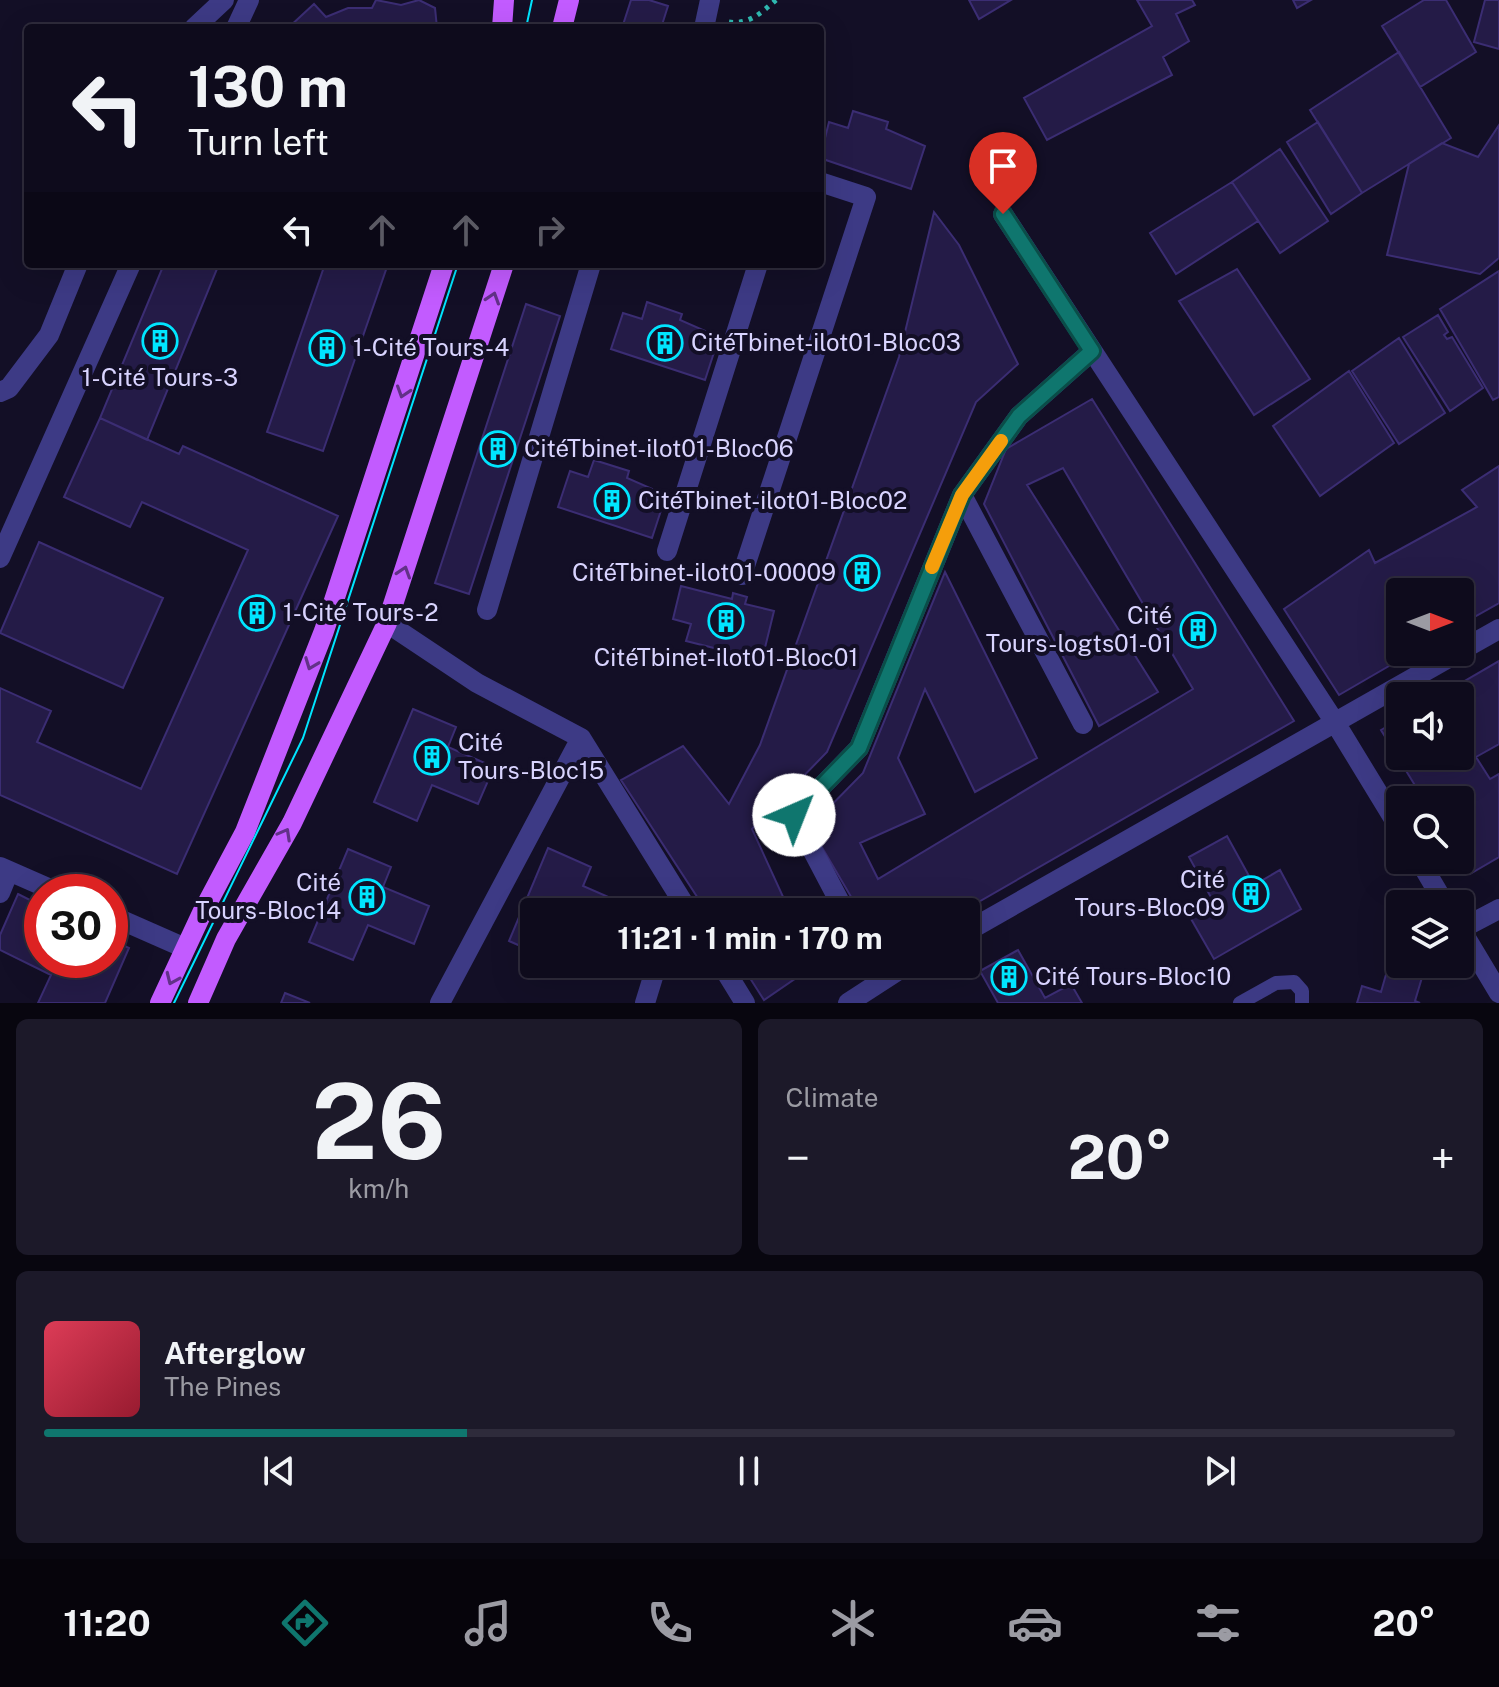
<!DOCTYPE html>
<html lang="en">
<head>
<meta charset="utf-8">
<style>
	:root { --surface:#0e0b1c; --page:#1c1929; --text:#f1f3f6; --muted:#9b9ba3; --line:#2e2b3b; --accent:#0f766e }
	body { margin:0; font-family:"Public Sans",sans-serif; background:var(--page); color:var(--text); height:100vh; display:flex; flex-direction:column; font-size:30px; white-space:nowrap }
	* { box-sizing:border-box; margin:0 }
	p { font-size:26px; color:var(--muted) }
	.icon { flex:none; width:44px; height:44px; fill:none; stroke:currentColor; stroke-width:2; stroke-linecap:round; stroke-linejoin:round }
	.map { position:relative; height:1003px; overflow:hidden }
	.side { display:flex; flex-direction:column; gap:16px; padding:16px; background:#08060f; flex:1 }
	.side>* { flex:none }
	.guide { position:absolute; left:24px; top:24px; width:800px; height:244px; border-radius:8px; box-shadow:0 8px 32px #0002,0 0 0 2px var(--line); background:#0e0b1c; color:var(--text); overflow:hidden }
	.needle { width:52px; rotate:90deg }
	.controls { position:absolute; left:1386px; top:578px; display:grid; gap:16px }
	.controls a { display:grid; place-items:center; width:88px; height:88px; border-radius:8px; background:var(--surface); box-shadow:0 8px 32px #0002,0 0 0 2px var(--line); font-size:40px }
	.speed { position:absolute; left:24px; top:874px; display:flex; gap:16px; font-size:40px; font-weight:700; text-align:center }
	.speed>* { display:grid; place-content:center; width:104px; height:104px; border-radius:50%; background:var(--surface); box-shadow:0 8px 32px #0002,0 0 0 2px var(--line); line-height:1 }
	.speed .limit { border:12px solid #d22; background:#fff; color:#111 }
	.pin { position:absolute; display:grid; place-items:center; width:68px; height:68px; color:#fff; margin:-82px -34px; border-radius:50% 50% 50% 0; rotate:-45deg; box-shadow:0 0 8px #0007 }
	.pin .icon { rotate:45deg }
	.me { position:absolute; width:88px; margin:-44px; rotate:44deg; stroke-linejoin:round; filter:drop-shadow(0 0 6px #0008) }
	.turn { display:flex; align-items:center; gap:28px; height:168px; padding:0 32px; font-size:36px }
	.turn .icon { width:104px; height:104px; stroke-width:2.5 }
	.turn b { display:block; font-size:56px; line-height:68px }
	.lanes { display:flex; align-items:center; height:76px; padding:0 32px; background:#0003; justify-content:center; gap:40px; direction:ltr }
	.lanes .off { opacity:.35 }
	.big { font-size:60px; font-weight:700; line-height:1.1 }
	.side .widget { flex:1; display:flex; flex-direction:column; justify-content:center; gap:12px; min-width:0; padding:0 28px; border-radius:12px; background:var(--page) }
	.side .dial { align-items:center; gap:0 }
	.dial b { font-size:104px; line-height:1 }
	.song { display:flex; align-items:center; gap:24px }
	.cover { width:96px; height:96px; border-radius:12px; background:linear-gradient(135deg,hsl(350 70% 55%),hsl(350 70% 35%)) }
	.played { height:8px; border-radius:4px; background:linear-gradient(90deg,var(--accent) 30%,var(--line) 30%) }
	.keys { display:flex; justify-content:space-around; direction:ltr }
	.heat { display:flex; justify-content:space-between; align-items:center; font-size:44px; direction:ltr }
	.side .tiles { flex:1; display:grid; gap:16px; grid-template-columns:1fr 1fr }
	.widget:last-child { grid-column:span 2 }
	.trip { position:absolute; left:520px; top:898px; width:460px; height:80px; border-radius:8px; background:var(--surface); box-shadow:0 8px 32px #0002,0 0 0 2px var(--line); font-weight:700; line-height:80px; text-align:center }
	.dock { display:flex; height:128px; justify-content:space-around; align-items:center; background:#06040b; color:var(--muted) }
	.dock .icon { width:56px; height:56px }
	.dock .on { color:var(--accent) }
	.dock b { font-size:36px; color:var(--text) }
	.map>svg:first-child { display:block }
</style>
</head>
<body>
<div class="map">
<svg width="1499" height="1003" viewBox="0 0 1499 1003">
	<rect width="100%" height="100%" fill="#130f26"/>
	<!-- building -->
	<path fill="#241b47" stroke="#3b2d73" stroke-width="2" d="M376,0L401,5L419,0L435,8L437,28H288L314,4L326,17L348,8H372Z
		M631,0H649L668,6L661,28H622Z
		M969,0H1011L979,19Z
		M1137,0H1192L1195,5L1176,14L1189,41L1163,57L1172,75L1047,140L1024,98L1152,26Z
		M1293,0H1311L1297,8Z
		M1424,0H1446L1476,52L1420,87L1382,26Z
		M1485,0H1499V49L1474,42Z
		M1399,52L1451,138L1362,193L1310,110Z
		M853,111L888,122L886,129L925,146L911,189L820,158L829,122L848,128Z
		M1318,122L1362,193L1331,214L1287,142Z
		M1499,125V258L1480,274L1387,255L1409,164L1442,143L1478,157Z
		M1280,149L1328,221L1280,253L1232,182Z
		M1232,182L1258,221L1176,274L1150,233Z
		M934,212L959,245L1018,364L976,402L827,752L752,829L790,912H707L621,780L683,746L729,804L760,745L899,357Z
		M164,264H219L147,440L100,418Z
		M325,264H388L323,451L267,432Z
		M1237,269L1310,379L1254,415L1179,301Z
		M1499,271V397L1493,400L1440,309Z
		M647,302L682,314L680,320L719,337L705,380L611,349L623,313L642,319Z
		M526,304L560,316L469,594L435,583Z
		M1438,315L1448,332L1444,335L1447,339L1452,337L1483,388L1450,411L1403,337Z
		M1399,338L1445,413L1399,444L1352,371Z
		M1349,371L1394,443L1320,496L1273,426Z
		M1092,399L1294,721L961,912H860L810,827L863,773L945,572L1037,758L975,792L925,689L898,758L925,814L860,843L878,879L1193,689L1063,468L1027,485L1158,692L1099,726L984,504L1006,449Z
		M100,418L179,454L183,446L338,516L177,874L0,795V688L51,711L37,742L141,789L248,550L142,502L130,527L64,497Z
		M594,460L629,471L627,478L666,495L652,538L558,507L570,471L588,477Z
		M1499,466V603L1460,625V592H1400V652H1413L1339,695L1284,609L1369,550L1375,563L1477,507L1462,490Z
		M39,542L163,598L123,688L0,633Z
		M681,586L732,599L733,593L747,597L745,604L774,611L762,660L686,641L691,624L673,619Z
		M1499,661V744L1476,757L1490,779L1499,774V857L1470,874L1460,858V800H1424L1381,730L1400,719V756H1460V696H1439Z
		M413,709L456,727L448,747L494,767L478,804L432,785L417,821L374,802Z
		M1227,836L1254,885L1280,870L1301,909L1214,959L1190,917L1214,903L1189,857Z
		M548,848L591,867L583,886L629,906L626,912H534V952L509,941Z
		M348,849L391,867L383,887L429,906L414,944L368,925L353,960L309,942Z
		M18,894L42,906V960H110V939L129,948L105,1003H38L51,975L0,950V935Z
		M1399,929L1400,964H1426L1415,1001L1420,1003H1357L1362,986L1381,992Z
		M1018,950L1045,998L1071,984L1082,1003H998L980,971Z
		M741,964H814L815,965L764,1000Z
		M285,993L310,1003H281Z"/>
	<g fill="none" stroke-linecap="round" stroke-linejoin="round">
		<!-- path -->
		<path stroke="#2fb8b0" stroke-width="5" stroke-dasharray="4 6" stroke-linecap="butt" d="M729,22C749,25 762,12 776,0"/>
		<!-- service -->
		<path stroke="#3d3a85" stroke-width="14" d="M1240,1003L1276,983L1294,982L1302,991V1003"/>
		<!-- minor -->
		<path stroke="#3d3a85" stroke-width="20" d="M194,28L224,0
			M236,28L249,0
			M704,28L710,0
			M1003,214L1336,724L1400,829
			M0,392L9,388L49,335L78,264
			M962,495L1083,724
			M667,551L758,264
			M0,558L131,264
			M742,575L866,197L820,182
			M487,610L591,264
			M387,623L477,683L581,738L689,912
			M1460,651L1499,629
			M1419,860L1445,904
			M0,867L57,892
			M0,893L9,871
			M845,912L794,815L859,748L962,495L1019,416L1092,351
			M110,915L185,948
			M1460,928L1499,993
			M1461,929L1499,909
			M966,932L1459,652
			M721,964L745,1003
			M440,1003L581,738
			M645,1003L657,964
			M848,1003L908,964"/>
		<!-- primary -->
		<path stroke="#c25bff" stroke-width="20" d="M502,28L504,0
			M562,28L569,0
			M160,1003L202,913L245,832L324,631L444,264
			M198,1003L226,939L292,823L387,623L504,264"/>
		<!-- tram -->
		<path stroke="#00e5ff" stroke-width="2" d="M526,28L532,0
			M174,1003L303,738L458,264"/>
	</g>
	<!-- one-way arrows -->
	<defs><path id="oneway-chevron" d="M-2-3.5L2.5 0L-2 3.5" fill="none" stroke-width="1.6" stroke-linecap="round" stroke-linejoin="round" transform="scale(2)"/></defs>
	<g stroke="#623188">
		<use href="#oneway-chevron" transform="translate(493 298) rotate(-72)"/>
		<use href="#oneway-chevron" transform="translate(403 392) rotate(108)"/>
		<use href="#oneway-chevron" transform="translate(404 572) rotate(-72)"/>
		<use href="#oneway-chevron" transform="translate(311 664) rotate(111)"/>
		<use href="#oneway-chevron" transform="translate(285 834) rotate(-61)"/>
		<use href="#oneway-chevron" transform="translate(172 979) rotate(114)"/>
	</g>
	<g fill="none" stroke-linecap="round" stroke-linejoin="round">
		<defs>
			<path id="route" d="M794,815L859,748L962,495L1019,416L1092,351L1003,214"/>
		</defs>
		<!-- route casing -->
		<use href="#route" stroke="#0a4d48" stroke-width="20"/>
		<!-- route -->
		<use href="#route" stroke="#0f766e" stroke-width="14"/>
		<!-- slow -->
		<path stroke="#f59e0b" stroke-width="14" d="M932,567L962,495L1001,441"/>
	</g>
	<!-- icons -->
	<defs>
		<symbol id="building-ring" viewBox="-11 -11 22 22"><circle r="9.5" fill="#130f26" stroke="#00e5ff" stroke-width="1.5"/><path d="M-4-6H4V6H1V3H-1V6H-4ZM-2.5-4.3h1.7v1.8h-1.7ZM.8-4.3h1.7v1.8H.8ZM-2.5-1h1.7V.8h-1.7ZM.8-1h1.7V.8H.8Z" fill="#00e5ff"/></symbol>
	</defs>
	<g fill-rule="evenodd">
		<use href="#building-ring" x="140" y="321" width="40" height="40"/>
		<use href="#building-ring" x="645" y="323" width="40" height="40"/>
		<use href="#building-ring" x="307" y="328" width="40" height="40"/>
		<use href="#building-ring" x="478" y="429" width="40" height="40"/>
		<use href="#building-ring" x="592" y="481" width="40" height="40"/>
		<use href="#building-ring" x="842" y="553" width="40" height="40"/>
		<use href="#building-ring" x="237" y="593" width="40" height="40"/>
		<use href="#building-ring" x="706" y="601" width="40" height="40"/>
		<use href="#building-ring" x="1178" y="610" width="40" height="40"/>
		<use href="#building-ring" x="412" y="737" width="40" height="40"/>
		<use href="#building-ring" x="1231" y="874" width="40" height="40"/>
		<use href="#building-ring" x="347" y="877" width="40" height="40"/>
		<use href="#building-ring" x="989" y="957" width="40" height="40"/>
	</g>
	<g text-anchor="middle" stroke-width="8" stroke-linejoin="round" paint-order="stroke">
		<!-- poi labels -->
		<g font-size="24" fill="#d9d4ff" stroke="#130f26" text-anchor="start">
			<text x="691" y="351">CitéTbinet-ilot01-Bloc03</text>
			<text x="353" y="356">1-Cité Tours-4</text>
			<text x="160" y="386" text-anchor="middle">1-Cité Tours-3</text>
			<text x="524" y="457">CitéTbinet-ilot01-Bloc06</text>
			<text x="638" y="509">CitéTbinet-ilot01-Bloc02</text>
			<text x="836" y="581" text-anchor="end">CitéTbinet-ilot01-00009</text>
			<text x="283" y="621">1-Cité Tours-2</text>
			<text x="1172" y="624" text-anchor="end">Cité<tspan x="1172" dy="28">Tours-logts01-01</tspan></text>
			<text x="726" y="666" text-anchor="middle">CitéTbinet-ilot01-Bloc01</text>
			<text x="458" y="751">Cité<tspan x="458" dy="28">Tours-Bloc15</tspan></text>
			<text x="1225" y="888" text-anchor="end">Cité<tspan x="1225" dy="28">Tours-Bloc09</tspan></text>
			<text x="341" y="891" text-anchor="end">Cité<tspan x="341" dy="28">Tours-Bloc14</tspan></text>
			<text x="1035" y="985">Cité Tours-Bloc10</text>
		</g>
	</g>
</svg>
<div class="controls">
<a><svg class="needle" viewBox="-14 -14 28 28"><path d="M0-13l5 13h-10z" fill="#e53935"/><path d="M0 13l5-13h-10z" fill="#9b9ba3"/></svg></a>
<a><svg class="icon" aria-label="sound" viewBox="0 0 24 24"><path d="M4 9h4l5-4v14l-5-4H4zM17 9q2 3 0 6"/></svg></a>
<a><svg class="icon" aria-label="search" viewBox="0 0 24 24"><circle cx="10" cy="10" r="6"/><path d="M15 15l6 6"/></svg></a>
<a><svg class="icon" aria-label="layers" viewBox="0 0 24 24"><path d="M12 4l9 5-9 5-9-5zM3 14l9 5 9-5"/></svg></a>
</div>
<div class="speed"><div class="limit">30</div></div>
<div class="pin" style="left:1003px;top:214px;background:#d93025"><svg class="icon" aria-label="arrive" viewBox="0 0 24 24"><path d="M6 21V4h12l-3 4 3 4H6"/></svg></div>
<svg class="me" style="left:794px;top:815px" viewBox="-20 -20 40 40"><circle r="19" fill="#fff"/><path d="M0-13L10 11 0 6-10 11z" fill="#0f766e"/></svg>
<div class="trip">11:21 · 1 min · 170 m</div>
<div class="guide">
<div class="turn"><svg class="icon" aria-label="left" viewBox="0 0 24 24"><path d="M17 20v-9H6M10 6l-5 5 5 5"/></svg><div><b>130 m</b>Turn left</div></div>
<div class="lanes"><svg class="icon" aria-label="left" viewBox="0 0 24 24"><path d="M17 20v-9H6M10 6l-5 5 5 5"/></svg><svg class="icon off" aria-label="ahead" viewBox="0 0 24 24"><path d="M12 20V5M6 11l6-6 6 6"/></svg><svg class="icon off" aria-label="ahead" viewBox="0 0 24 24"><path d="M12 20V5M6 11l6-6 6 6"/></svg><svg class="icon off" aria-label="right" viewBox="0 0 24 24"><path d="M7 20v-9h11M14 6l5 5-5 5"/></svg></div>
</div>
</div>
<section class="side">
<div class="tiles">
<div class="widget dial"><b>26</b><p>km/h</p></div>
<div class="widget"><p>Climate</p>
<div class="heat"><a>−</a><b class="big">20°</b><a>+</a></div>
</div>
<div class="widget">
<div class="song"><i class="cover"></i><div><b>Afterglow</b><p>The Pines</p></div></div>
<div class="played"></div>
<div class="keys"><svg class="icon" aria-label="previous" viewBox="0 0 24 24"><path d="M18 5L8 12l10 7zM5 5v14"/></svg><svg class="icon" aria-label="pause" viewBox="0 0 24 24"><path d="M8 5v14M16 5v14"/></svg><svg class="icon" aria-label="next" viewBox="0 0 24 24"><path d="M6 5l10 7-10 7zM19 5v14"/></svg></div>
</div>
</div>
</section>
<nav class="dock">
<b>11:20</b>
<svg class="icon on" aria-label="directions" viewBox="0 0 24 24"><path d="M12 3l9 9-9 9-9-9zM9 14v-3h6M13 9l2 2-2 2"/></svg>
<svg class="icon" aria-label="music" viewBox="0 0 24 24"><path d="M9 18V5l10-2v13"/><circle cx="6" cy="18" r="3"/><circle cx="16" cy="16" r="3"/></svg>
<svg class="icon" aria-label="phone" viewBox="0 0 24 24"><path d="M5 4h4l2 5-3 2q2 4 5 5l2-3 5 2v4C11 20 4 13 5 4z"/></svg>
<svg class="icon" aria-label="climate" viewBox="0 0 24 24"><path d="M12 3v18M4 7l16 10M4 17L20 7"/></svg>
<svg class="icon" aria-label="car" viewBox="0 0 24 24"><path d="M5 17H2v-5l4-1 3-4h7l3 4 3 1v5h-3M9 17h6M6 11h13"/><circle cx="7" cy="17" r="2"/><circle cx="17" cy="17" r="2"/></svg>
<svg class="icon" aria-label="filters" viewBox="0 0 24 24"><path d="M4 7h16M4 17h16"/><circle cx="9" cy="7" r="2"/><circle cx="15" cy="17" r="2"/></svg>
<b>20°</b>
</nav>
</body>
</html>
